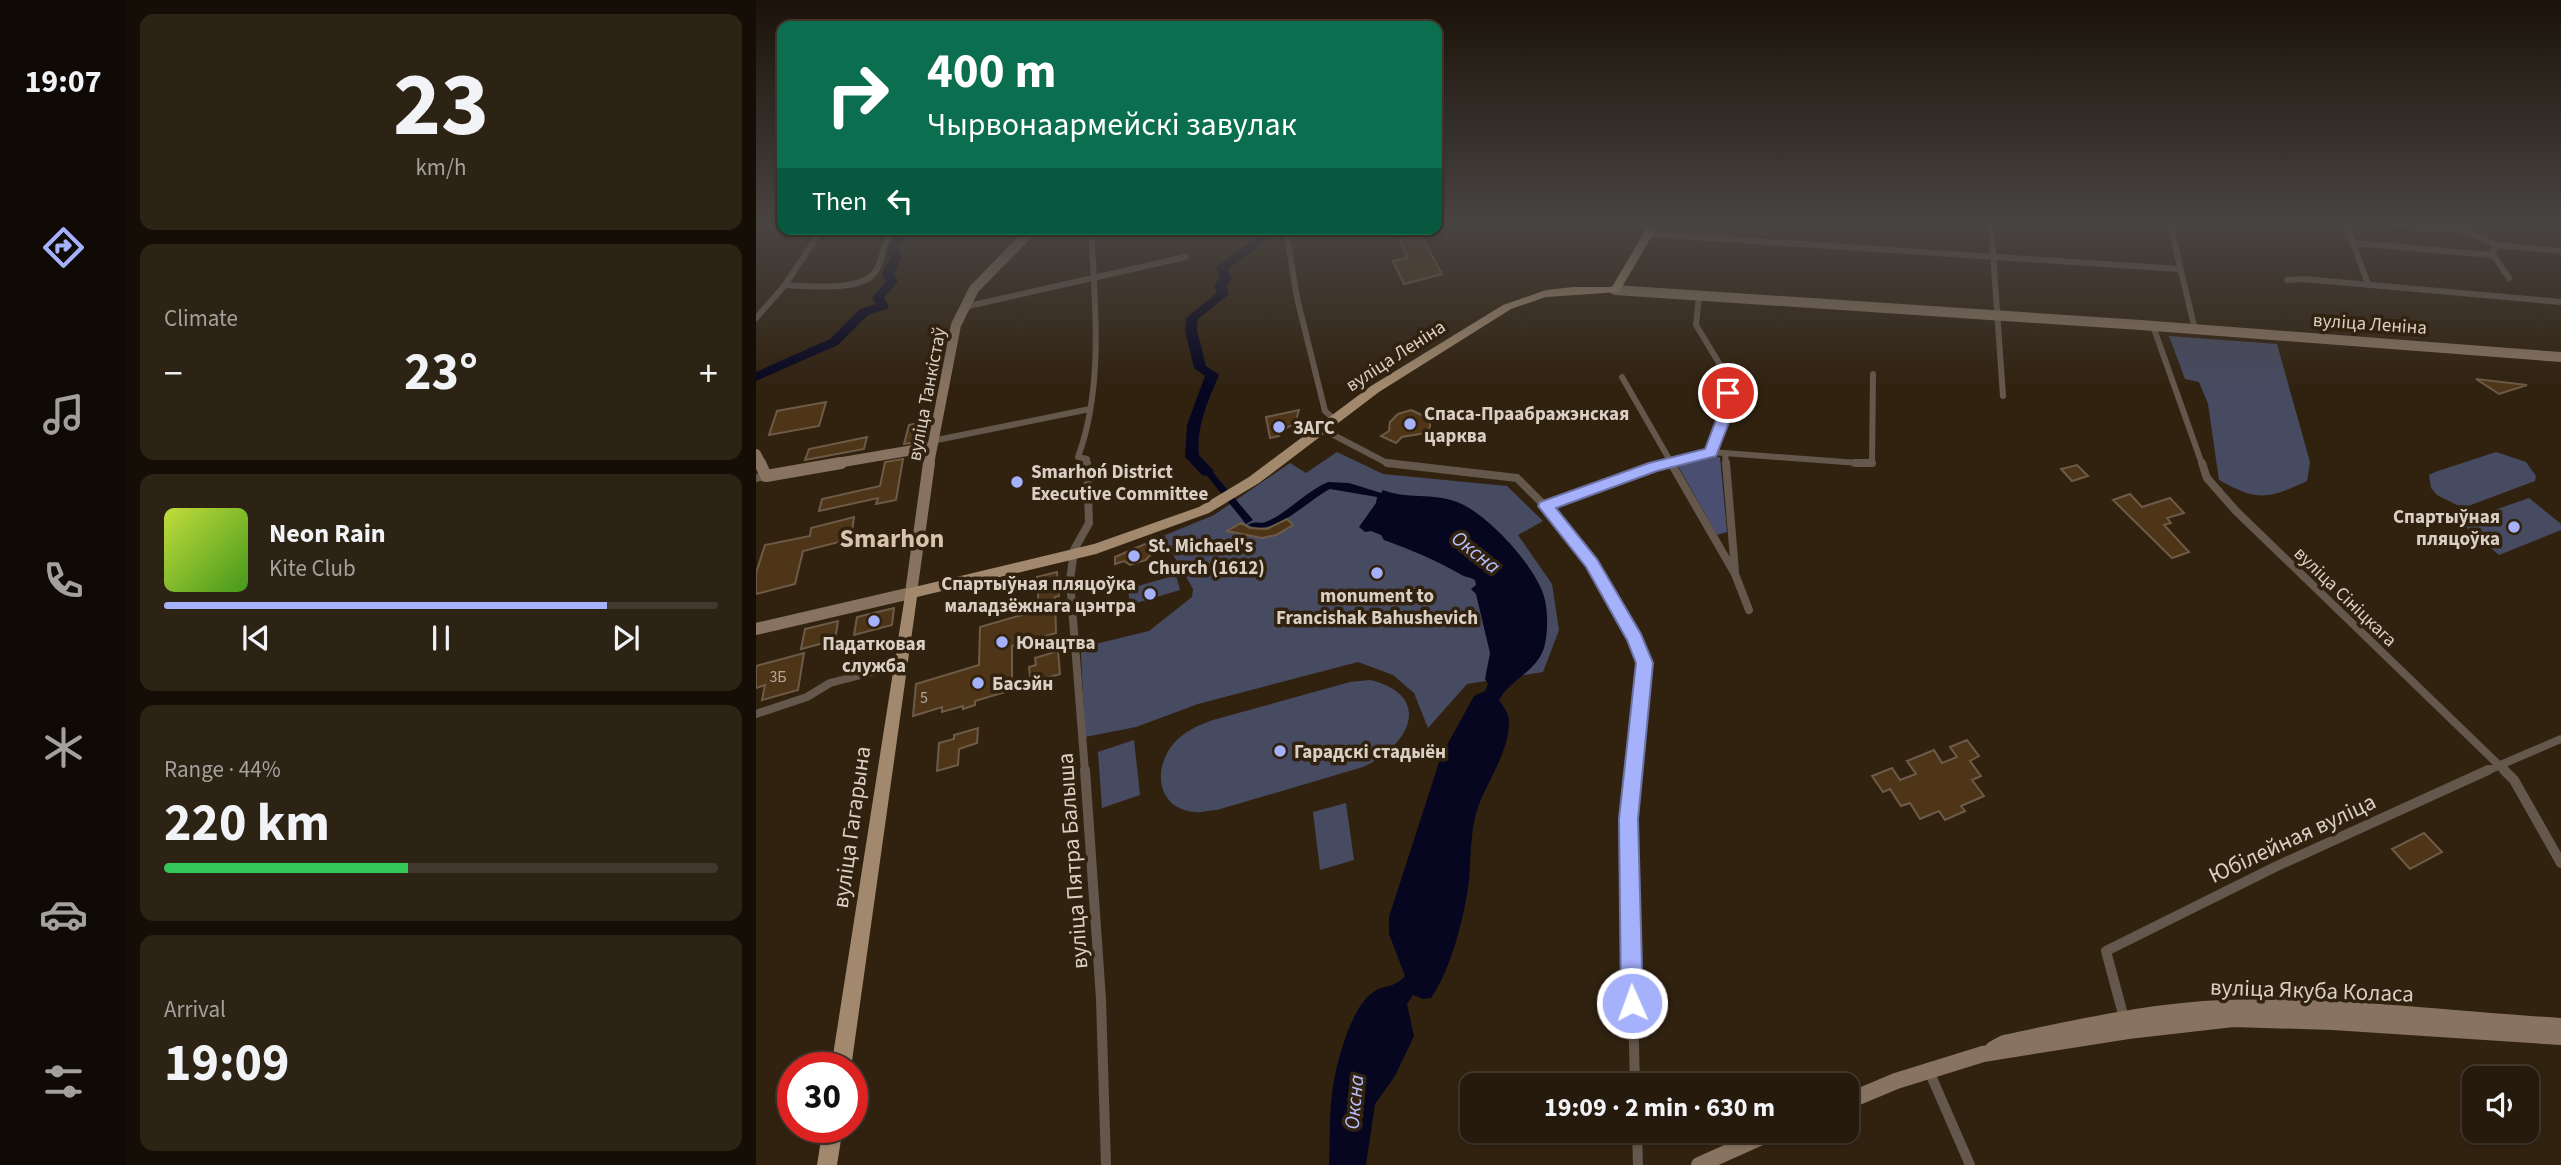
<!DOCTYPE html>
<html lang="en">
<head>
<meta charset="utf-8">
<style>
	:root { --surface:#251a0c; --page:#2d2315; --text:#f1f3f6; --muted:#a3a19d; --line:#42382d; --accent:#a6b1fc }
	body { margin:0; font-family:"Source Sans 3",sans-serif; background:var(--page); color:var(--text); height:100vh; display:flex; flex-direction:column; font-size:26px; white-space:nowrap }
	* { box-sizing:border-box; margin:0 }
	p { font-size:23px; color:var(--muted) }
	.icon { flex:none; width:38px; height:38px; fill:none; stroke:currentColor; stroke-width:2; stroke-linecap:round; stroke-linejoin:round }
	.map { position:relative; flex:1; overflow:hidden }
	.sheet { display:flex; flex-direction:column; gap:14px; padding:14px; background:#140e07; width:630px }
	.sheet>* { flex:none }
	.hud { position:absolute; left:21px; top:21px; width:665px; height:214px; border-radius:14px; box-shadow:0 2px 5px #0004,0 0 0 2px var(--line); background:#0b6e4f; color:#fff; overflow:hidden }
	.fabs { position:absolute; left:1706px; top:1066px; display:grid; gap:14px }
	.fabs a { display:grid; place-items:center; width:77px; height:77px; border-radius:14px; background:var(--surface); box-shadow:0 2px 5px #0004,0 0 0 2px var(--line); font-size:35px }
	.speed { position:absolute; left:21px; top:1052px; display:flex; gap:14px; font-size:35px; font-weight:700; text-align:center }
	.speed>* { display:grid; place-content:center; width:91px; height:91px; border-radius:50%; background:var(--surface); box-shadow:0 2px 5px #0004,0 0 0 2px var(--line); line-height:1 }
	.speed .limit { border:10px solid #d22; background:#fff; color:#111 }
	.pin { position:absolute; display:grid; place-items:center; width:60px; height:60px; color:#fff; margin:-30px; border:4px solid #fff; border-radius:50%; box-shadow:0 2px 7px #0007 }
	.me { position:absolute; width:77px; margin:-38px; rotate:358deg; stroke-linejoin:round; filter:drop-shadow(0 0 5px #0008) }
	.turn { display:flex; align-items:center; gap:24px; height:147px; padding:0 35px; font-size:32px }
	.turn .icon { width:91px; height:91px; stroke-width:2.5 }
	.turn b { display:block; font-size:49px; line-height:60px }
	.then { display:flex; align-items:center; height:66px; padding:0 35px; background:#0003; gap:14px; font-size:26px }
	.big { font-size:52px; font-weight:700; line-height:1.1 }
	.sheet .card { flex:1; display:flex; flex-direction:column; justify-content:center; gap:10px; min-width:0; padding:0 24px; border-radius:14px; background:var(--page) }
	.sheet .dial { align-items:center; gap:0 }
	.dial b { font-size:91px; line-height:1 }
	.song { display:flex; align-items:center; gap:21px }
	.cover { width:84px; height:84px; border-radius:10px; background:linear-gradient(135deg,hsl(70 70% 55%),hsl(100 70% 35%)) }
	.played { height:7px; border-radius:4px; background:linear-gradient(90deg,var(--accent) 80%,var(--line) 80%) }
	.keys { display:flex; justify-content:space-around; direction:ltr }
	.heat { display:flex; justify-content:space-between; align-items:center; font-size:38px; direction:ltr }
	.charge { height:10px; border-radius:5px; background:linear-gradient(90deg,#34c759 44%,var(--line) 0) }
	.trip { position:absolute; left:704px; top:1073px; width:399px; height:70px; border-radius:14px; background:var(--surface); box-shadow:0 2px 5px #0004,0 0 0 2px var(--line); font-weight:700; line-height:70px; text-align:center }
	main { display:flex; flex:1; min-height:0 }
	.menu { display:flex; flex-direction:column; width:126px; justify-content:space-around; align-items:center; background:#0f0a05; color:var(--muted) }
	.menu .icon { width:49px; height:49px }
	.menu .current { color:var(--accent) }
	.menu b { font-size:32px; color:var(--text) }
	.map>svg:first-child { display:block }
</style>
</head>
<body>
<main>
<nav class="menu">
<b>19:07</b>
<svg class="icon current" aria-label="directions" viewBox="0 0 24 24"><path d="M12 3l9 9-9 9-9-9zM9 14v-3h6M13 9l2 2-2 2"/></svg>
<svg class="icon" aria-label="music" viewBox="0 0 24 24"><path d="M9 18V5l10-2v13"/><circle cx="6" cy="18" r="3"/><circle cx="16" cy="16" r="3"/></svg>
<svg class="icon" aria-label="phone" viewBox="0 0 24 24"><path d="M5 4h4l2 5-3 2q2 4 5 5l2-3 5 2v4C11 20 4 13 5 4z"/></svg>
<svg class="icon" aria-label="climate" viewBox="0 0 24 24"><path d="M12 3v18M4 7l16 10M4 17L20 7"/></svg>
<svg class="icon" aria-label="car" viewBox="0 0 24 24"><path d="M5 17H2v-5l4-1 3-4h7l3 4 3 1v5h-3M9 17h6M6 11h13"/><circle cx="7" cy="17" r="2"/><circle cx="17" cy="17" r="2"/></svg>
<svg class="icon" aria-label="filters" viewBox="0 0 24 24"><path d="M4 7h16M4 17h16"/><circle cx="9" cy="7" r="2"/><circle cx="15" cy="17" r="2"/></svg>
</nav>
<section class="sheet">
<div class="card dial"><b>23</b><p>km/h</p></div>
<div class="card"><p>Climate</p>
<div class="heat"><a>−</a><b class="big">23°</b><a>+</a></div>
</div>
<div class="card">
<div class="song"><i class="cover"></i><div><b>Neon Rain</b><p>Kite Club</p></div></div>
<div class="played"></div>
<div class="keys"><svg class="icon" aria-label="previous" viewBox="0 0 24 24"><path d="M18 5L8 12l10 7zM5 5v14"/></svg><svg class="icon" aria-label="pause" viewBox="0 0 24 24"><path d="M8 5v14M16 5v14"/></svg><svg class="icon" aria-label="next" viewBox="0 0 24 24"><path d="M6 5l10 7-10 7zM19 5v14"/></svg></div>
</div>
<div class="card"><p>Range · 44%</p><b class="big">220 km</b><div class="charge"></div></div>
<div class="card"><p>Arrival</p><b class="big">19:09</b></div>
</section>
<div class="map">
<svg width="1805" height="1165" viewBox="0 0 1805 1165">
	<rect width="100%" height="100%" fill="#312210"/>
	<!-- green -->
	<path fill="#474b61" d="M1413,336L1521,344L1554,462L1551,481C1512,499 1502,502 1463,480L1452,404L1443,382L1429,379Z
		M581,452L627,474L751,486L787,521L762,535L796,584L803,630L787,672L711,684L672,728L658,693L637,675L602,662L442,704L380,727L329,737L325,653L327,647L393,631L436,597L437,589L404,532L407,536L458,515L534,463L550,473Z
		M1740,452L1770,462L1780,476L1779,481L1712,506L1701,505L1681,495L1675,488L1673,475L1679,472Z
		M1773,498L1805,524V530L1743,555L1704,522Z
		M420,575L424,590L374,605L372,589Z
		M614,680C679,696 653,746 607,767L461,810C454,810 446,813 439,812C400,809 396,767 419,742C429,731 443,725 457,720L594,682Z
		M378,740L384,795L346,808L342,752Z
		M590,803L598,860L564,870L557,812Z"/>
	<!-- forest -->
	<path fill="#4a4f71" d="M950,457H964L971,532L961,535L921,464Z"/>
	<!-- water -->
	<path fill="#060621" d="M436,457L445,458L497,520L490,524Z
		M572,482L593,483L625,493L627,490C649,499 678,493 701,502C731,513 782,568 789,600C792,614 792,634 788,648C780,672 754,680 743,700C748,707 754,715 753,724C752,754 730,783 721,810C714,833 715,858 713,880C709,915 695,970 675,998L667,999L657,995L651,1004L658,1036L639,1076L619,1104L610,1165H573C574,1142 573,1117 576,1094C579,1067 594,1009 616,993C627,984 636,990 649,976L633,934V917L685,756L718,696L729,691L732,684L729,679L734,653L720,594L715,589L720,585L719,580C714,577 708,577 704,574C680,560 655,550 628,540L625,535L615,531L609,532L603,527L620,503L621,497L574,489C552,500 516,539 492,525C499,520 504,525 512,521C534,511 549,492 572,482Z"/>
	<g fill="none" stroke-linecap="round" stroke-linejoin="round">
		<!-- river -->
		<path fill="#060621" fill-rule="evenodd" d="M152,229H168L153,236L141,247L146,257L138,275L142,281L128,298L133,306L131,309L112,315L82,345L0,381V372L74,339L104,309L120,304L116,298L130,281L126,275L134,257L129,246L145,232Z
			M484,229H498L513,239L472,269L476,279L470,286L473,294L442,319L441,330L450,366L463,375C452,401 440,426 443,455L458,471L451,476L446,475L429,457L431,425L449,376L438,368L429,330L430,318L461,293L458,285L464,278L460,268L462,266L499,239Z"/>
	</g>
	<!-- building -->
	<path fill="#4e3517" stroke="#6d5b48" stroke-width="2" d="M665,235L686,274L648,284L637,261L652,258L643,240Z
		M1720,379L1771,385L1743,394Z
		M70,402L63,426L13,435L21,411Z
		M543,410L539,423L522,433L523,436L514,438L510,417Z
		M655,410L674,419V427L669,433L646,437L640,443L625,436L633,431L634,422L642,414Z
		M171,421L167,441L148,444L153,425Z
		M111,437L108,449L49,460L53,449Z
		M147,459L140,500L120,504L122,498L63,511L66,499L124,486L129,462Z
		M1321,465L1332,476L1316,481L1305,469Z
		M1374,494L1386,507L1414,498L1428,513L1411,518L1415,523L1408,525L1433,552L1416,558L1357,500Z
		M98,517L95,539L47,551L39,584L0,594V573L9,545L54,536L55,528Z
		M531,519L537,525L520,535L506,538L471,531L485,523L494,528L511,529Z
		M389,544L395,547L396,553L390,560L374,565L368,561L359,564V557Z
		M301,572L303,596L299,597L300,633L256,646V690L219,701V705L207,709V706L186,712V707L157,716L160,684L223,665L224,627L283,610L281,577Z
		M138,608L136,625L98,635L101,617Z
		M82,621L79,640L45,649L49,629Z
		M302,651L304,674L280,681L279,674L274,676L273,667L280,665L279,658Z
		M48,653L42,690L6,700L9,685L0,688V666Z
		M222,728L221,743L203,749L202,765L181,771L183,743L198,739V735Z
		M1211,740L1223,756L1214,761L1225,776L1216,780L1228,796L1205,806L1209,811L1189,820L1183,811L1164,819L1154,803L1145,806L1134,789L1127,792L1116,776L1136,768L1144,780L1160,774L1151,761L1178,750L1186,763L1201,757L1194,747Z
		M1668,833L1686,852L1654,869L1636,849Z"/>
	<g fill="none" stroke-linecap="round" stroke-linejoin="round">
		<!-- street-far2 -->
		<path stroke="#64574b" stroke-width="6" d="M1235,224L1247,396
			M1414,224L1439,330
			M1590,224L1612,284
			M1631,224L1709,230L1740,245L1805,251
			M530,229L541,298L569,411L578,419
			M892,234L1424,269
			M531,237L556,229
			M1599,243L1735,255L1740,245
			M1736,253L1753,278
			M1531,280L1548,279L1805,302
			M29,285C51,286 106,292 119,272C131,254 121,247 142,229
			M943,296L940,325L963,363L972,395L969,418L955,452
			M208,307L430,257
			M0,318L29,285L66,229
			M1397,326L1446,464
			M866,377L916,464
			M566,429L631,463L639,464
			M176,441L334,409
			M969,453L970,464
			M331,464V459L322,457C348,387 339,302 335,229
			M904,464L955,452L1116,464L1117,374"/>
		<!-- street-far1 -->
		<path stroke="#64574b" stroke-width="8" d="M631,463L761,478L789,506L835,563L879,639L889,663L877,772
			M915,463L979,574L993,610
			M970,463L979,571
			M1099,463H1116
			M1446,463L1451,478L1479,510L1750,772
			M0,478L10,476
			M789,506L911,463
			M0,714L51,697L74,683L143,665
			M329,772L314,581L318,550L333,523L331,463
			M1728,772L1805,739"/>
		<!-- street -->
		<path stroke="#64574b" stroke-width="10" d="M329,770L345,999L350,1165
			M877,770L872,819L879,1085
			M1748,770L1758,780L1805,863
			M1368,1018L1350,951L1519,867L1732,770
			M1173,1071L1214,1165
			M881,1130L882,1165"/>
		<!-- secondary-far2 -->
		<path stroke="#87735f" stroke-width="10" d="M859,290L1385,325L1805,357
			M0,454L5,464
			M75,464L175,447
			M173,464L200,325L218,289L277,229"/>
		<!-- secondary-far1 -->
		<path stroke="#87735f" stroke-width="12" d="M4,463L10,476L85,463
			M0,629L155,593L173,463"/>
		<!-- secondary -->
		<path stroke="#87735f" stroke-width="16" d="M1237,1049L1248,1043C1314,1029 1380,1014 1448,1009C1567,1002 1687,1019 1805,1026
			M1090,1102L1140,1081L1227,1054L1372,1031L1477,1019L1577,1022L1805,1037
			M943,1165L1021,1130"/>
		<!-- primary -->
		<path fill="#a2896e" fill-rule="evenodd" d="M893,224H903L863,292L790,297L755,309L623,392L503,483L453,513L340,554L161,597L95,1068H75L150,589L338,544L443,507L493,477L615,386L747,305L790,290L817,287H856Z
			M67,1127H87L81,1165H61Z"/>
	</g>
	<!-- sky -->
	<linearGradient id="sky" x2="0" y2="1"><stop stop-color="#1b1309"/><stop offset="0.58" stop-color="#484442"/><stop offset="1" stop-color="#484442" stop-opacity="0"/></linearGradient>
	<rect width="1805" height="387" fill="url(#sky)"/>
	<!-- route -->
	<path fill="#a6b1fc" stroke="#6c73a4" stroke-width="2" d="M972,389L979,393V407L960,456L901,471L800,508L841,559L885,634L897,663L882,819L887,1003L884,1011L876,1014L868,1011L865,1003L863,819L880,663L871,640L830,567L782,506L784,502L893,463L949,449L965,407L966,393Z"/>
	<!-- markers -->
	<g fill="#a6b1fc" stroke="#312210" stroke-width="2.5">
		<circle cx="654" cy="424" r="7"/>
		<circle cx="523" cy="427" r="7"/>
		<circle cx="261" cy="482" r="7"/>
		<circle cx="1758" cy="527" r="7"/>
		<circle cx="378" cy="556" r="7"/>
		<circle cx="621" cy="573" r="7"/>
		<circle cx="394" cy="594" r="7"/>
		<circle cx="118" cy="621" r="7"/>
		<circle cx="246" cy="642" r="7"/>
		<circle cx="222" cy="683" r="7"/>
		<circle cx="524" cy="751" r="7"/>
	</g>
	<g text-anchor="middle" stroke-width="7" stroke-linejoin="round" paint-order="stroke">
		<!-- number labels -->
		<g font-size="16" fill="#b6a899">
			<text x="22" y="682">3Б</text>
			<text x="168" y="703">5</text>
		</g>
		<!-- street labels -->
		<g font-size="19" fill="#d9cfc4" stroke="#312210">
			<text transform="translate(1614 323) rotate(4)" y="7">вуліца Леніна</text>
			<text transform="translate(639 355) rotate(-33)" y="7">вуліца Леніна</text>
			<text transform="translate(170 394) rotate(-79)" y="7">вуліца Танкістаў</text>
			<text transform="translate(1590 596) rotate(44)" y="7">вуліца Сініцкага</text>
		</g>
		<!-- poi labels -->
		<g font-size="19" font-weight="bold" fill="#d9cfc4" stroke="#312210" text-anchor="start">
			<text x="668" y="420">Спаса-Праабражэнская<tspan x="668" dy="22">царква</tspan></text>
			<text x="537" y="434">ЗАГС</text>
			<text x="275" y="478">Smarhoń District<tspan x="275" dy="22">Executive Committee</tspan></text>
			<text x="1744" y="523" text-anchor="end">Спартыўная<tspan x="1744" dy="22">пляцоўка</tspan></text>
			<text x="392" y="552">St. Michael's<tspan x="392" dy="22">Church (1612)</tspan></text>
			<text x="380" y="590" text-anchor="end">Спартыўная пляцоўка<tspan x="380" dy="22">маладзёжнага цэнтра</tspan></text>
			<text x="621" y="602" text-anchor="middle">monument to<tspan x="621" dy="22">Francishak Bahushevich</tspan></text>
			<text x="260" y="649">Юнацтва</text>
			<text x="118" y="650" text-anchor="middle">Падатковая<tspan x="118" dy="22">служба</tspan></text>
			<text x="236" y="690">Басэйн</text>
			<text x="538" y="758">Гарадскі стадыён</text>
		</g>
		<!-- water labels -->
		<g font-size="21" font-style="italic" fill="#b7c0fe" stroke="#312210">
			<text transform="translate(720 552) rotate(38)" y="7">Оксна</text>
			<text transform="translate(598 1102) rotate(-85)" y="7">Оксна</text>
		</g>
		<!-- near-street labels -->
		<g font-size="23" fill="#d9cfc4" stroke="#312210">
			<text transform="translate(95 827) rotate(-82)" y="8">вуліца Гагарына</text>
			<text transform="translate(1536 838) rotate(-25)" y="8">Юбілейная вуліца</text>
			<text transform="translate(316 861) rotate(-94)" y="8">вуліца Пятра Балыша</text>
			<text transform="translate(1556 990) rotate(2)" y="8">вуліца Якуба Коласа</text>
		</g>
		<!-- district labels -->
		<g font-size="26" font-weight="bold" fill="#d7c3ae" stroke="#312210">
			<text x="136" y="547">Smarhon</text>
		</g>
	</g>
</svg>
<div class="fabs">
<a><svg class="icon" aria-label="sound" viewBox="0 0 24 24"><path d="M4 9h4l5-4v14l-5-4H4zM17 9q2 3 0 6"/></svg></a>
</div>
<div class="speed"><div class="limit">30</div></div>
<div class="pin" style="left:972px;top:393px;background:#d93025"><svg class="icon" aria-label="arrive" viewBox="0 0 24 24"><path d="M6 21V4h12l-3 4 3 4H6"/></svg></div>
<svg class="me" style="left:876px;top:1003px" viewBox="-20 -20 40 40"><circle r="17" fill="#a6b1fc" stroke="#fff" stroke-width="3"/><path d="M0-11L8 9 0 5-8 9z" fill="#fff"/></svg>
<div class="trip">19:09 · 2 min · 630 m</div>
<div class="hud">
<div class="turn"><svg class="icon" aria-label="right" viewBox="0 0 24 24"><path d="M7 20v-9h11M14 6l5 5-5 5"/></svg><div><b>400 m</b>Чырвонаармейскі завулак</div></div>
<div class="then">Then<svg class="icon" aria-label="left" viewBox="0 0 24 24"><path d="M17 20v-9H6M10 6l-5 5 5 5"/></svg></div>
</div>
</div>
</main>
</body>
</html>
